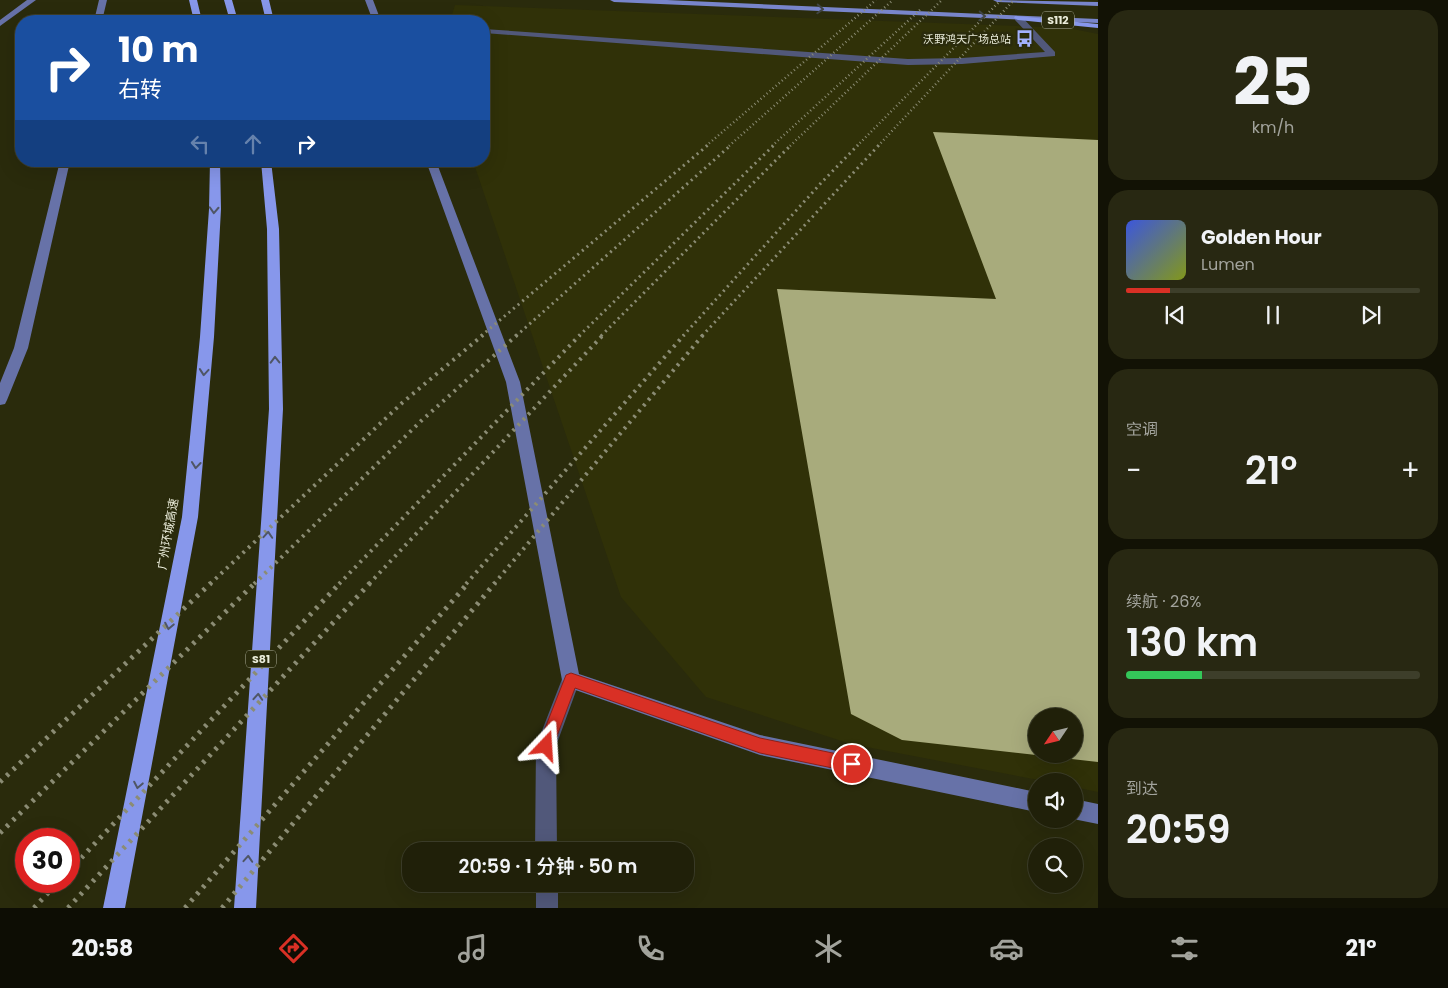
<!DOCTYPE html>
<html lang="zh">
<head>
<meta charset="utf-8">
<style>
	:root { --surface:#202009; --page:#282812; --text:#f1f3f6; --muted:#a2a39c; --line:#3d3e2a; --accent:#d93025 }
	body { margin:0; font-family:Poppins,"Noto Sans SC",sans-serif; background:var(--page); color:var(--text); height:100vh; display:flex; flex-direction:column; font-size:19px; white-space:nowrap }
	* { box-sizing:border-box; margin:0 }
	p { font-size:16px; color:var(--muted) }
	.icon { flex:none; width:28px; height:28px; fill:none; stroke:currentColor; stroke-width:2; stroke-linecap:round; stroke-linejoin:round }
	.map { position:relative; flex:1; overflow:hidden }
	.details { display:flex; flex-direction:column; gap:10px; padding:10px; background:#121205; width:350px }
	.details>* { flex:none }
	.top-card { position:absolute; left:15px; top:15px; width:475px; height:152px; border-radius:20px; box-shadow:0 5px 20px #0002,0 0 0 1px var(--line); background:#1a4fa0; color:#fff; overflow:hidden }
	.needle { width:32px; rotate:235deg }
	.fabs { position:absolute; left:1028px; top:708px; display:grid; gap:10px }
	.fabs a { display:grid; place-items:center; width:55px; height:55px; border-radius:50%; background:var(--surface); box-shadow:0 5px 20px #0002,0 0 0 1px var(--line); font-size:25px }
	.speed { position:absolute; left:15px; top:828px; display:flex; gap:10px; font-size:25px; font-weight:700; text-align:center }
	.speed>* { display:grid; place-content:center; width:65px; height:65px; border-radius:50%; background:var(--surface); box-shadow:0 5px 20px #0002,0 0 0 1px var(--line); line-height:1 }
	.speed .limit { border:8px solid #d22; background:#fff; color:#111 }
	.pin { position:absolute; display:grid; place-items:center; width:42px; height:42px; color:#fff; margin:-21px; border:2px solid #fff; border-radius:50%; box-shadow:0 1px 5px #0007 }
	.me { position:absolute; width:55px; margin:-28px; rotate:20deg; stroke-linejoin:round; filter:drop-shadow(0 0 4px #0008) }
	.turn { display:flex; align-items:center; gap:18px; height:105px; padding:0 20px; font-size:22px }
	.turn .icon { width:65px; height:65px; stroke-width:2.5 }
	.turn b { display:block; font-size:35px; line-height:42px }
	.lanes { display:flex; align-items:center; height:48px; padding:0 20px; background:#0003; justify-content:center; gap:25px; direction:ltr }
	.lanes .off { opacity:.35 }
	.big { font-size:38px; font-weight:600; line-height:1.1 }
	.details .tile { flex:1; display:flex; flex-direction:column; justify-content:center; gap:8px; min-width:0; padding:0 18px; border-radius:20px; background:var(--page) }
	.details .dial { align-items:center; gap:0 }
	.dial b { font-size:65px; line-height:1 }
	.song { display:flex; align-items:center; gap:15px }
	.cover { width:60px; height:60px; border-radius:8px; background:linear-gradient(135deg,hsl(230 70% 55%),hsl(70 70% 35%)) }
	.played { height:5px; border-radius:2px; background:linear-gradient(90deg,var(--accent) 15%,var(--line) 15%) }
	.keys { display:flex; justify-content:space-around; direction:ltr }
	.heat { display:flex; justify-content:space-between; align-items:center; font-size:28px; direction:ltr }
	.charge { height:8px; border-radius:4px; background:linear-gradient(90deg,#34c759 26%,var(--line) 0) }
	.trip { position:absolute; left:402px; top:842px; width:292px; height:50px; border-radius:20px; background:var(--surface); box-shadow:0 5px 20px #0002,0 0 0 1px var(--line); font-weight:600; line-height:50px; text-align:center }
	.menu { display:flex; height:80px; justify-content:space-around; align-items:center; background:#0d0d04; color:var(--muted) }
	.menu .icon { width:35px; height:35px }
	.menu .active { color:var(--accent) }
	.menu b { font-size:22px; color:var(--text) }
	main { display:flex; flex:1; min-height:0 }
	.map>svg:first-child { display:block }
</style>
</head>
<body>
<main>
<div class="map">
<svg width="1098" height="908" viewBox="0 0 1098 908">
	<rect width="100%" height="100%" fill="#2a2b0c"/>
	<!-- built -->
	<path fill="#303108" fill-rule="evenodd" d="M455,5L1068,28L1098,34V792L1074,787V781H1044L851,744L706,697L621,597L473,161H484V21H450ZM1036,716H1074V754H1036Z"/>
	<!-- building -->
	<path fill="#a8ab7c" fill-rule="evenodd" d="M933,132L1098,140V762L902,740L851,714L777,289L996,299ZM1036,716H1074V754H1036Z"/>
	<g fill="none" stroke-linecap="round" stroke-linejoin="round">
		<!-- lane -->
		<path fill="#51587a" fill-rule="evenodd" d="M1015,16H1021L1055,52V56L962,64L908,65L484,33V29L908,59L962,58L1045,52L1015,20Z"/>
		<!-- street -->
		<path fill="#51587a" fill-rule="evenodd" d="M571,671L578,674L580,680L556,746L557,851H535L536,746L564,674Z
			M536,884H558V908H536Z"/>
		<!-- secondary -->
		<path fill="#6772a8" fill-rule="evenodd" d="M27,0H36L0,26V20Z
			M99,0H107L102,21H94Z
			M365,0H373L381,21H373Z
			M60,161H70L28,348L7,400L5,404L0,405V383L14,348Z
			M426,161H436L520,382L579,674L760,735L1036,792V812L760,755L564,686L562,680L506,382Z
			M1074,799L1098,804V824L1073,819Z"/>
		<!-- primary -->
		<path fill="#7885cb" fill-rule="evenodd" d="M610,0H667L1098,19V23L614,2Z
			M993,0L1098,2V6L997,2Z"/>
		<!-- highway -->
		<path fill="#8797eb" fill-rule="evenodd" d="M189,0H197L202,21H194Z
			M224,0H232L238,21H230Z
			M261,0H269L274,21H266Z
			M1015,16L1098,24V28L1018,20L1014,18Z
			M210,161H220L221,209L214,337L198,517L125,908H103L182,517L200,337L209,209Z
			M261,161H271L279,229L283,409L256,908H234L269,409L267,229Z"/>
		<!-- rail-far3 -->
		<path stroke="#8b8c74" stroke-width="2.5" stroke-dasharray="1 3" stroke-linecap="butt" d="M706,146L876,0
			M729,146L893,0
			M772,146L921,9
			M790,146L942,0
			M857,146L1001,0
			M878,146L1014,0"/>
		<!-- rail-far2 -->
		<path stroke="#8b8c74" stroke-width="3" stroke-dasharray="2 4" stroke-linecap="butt" d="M481,336L708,145
			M516,336L731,145
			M579,336L774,145
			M601,336L791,145
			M683,336L821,183L858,145
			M702,336L879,145"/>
		<!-- rail-far1 -->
		<path stroke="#8b8c74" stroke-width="4" stroke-dasharray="2.5 5" stroke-linecap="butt" d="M210,584L402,403L483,335
			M254,584L421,421L517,335
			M339,584L580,335
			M369,584L603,335
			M466,584L684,335
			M494,584L703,335"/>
		<!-- rail -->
		<path stroke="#8b8c74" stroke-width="5" stroke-dasharray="3 6" stroke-linecap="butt" d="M0,782L211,583
			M0,833L255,583
			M69,871L340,583
			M34,908L59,881
			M68,908L370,583
			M185,908L468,583
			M222,908L495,583"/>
	</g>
	<!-- one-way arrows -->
	<defs><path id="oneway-chevron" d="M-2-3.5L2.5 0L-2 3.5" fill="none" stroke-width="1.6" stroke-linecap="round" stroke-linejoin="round" transform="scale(1.25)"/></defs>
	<g stroke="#414645">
		<use href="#oneway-chevron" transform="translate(820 9) rotate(3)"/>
		<use href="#oneway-chevron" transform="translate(982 16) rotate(3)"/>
	</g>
	<g stroke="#4f5665">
		<use href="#oneway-chevron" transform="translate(214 210) rotate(93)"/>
		<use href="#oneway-chevron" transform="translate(275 360) rotate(-91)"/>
		<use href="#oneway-chevron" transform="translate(204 372) rotate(95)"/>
		<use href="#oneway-chevron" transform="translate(196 465) rotate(96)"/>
		<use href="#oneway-chevron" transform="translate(268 535) rotate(-86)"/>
		<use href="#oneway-chevron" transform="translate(169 626) rotate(101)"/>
		<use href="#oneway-chevron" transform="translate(258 697) rotate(-86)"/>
		<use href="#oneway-chevron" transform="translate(138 785) rotate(101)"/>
		<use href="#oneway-chevron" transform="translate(248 859) rotate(-86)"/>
	</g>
	<!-- route -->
	<path fill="#d93025" stroke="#8d1f18" d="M571,673L760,738L852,757L857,759L860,764L857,769L852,772L760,753L575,688L551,752L546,754L541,752L538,746L564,680L566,675Z"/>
	<!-- icons -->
	<defs>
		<symbol id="bus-bare" viewBox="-9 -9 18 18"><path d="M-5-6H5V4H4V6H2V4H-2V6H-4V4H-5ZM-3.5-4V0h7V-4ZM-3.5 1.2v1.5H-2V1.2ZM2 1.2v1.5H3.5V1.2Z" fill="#a3b2fd" stroke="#2a2b0c" stroke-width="2.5" paint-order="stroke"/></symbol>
	</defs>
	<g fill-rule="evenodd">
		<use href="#bus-bare" x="1012" y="26" width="25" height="25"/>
	</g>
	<g text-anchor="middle" stroke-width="5" stroke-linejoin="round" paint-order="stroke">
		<!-- shield labels -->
		<g fill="#2a2b0c" stroke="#b0b29c" stroke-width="1">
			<rect x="1042" y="11.5" width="32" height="17" rx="4"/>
			<rect x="246" y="650.5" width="30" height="17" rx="4"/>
		</g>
		<g font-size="11" font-weight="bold" fill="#eaecda">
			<text x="1058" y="24">S112</text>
			<text x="261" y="663">S81</text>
		</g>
		<!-- far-poi labels -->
		<g font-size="11" fill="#eaecda" stroke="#2a2b0c" text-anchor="end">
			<text x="1011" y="43">沃野鸿天广场总站</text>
		</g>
		<!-- street labels -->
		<g font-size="12" fill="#eaecda" stroke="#2a2b0c">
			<text transform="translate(168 534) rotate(-80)" y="4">广州环城高速</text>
		</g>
	</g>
</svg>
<div class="fabs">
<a><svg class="needle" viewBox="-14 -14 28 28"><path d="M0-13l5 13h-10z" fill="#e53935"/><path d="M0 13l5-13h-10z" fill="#a2a39c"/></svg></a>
<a><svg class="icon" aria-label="sound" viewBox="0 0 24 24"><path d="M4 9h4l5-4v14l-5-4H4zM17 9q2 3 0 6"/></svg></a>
<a><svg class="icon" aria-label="search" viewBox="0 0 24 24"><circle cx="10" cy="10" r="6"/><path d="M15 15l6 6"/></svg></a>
</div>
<div class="speed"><div class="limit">30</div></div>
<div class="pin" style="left:852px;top:764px;background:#d93025"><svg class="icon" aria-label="arrive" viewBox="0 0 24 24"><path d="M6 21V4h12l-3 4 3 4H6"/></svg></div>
<svg class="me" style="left:546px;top:746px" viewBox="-20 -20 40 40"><path d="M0-17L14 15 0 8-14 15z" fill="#d93025" stroke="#fff" stroke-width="4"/></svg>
<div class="trip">20:59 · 1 分钟 · 50 m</div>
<div class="top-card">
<div class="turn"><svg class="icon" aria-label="right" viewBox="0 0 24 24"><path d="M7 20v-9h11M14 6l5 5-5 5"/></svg><div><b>10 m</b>右转</div></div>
<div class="lanes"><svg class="icon off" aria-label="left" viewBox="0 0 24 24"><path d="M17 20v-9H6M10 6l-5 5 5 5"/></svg><svg class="icon off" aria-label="ahead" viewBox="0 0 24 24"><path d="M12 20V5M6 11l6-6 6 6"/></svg><svg class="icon" aria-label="right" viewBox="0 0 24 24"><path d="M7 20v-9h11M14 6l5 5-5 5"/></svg></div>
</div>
</div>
<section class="details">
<div class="tile dial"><b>25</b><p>km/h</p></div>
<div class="tile">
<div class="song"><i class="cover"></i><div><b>Golden Hour</b><p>Lumen</p></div></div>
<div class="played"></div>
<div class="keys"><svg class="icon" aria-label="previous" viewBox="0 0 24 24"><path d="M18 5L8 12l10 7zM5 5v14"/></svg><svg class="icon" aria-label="pause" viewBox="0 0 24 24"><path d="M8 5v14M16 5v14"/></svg><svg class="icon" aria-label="next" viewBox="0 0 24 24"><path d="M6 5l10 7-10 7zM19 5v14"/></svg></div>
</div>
<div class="tile"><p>空调</p>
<div class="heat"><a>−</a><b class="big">21°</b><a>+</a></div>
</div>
<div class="tile"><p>续航 · 26%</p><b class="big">130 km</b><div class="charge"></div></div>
<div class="tile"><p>到达</p><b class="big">20:59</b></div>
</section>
</main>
<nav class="menu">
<b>20:58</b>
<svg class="icon active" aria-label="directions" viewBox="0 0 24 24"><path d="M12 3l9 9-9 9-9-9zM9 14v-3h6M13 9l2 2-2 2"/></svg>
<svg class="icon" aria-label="music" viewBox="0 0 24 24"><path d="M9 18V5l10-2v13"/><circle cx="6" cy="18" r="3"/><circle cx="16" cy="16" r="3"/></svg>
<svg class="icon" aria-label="phone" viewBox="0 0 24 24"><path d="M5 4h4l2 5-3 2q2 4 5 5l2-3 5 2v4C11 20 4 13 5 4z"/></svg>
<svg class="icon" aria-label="climate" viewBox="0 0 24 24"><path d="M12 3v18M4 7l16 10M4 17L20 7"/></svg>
<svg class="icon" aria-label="car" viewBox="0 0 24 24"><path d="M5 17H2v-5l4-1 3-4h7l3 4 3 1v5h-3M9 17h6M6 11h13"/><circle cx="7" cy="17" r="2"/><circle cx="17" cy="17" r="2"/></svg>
<svg class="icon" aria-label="filters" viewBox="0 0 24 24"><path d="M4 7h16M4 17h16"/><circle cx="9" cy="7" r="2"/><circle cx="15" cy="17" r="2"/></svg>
<b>21°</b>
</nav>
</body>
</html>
